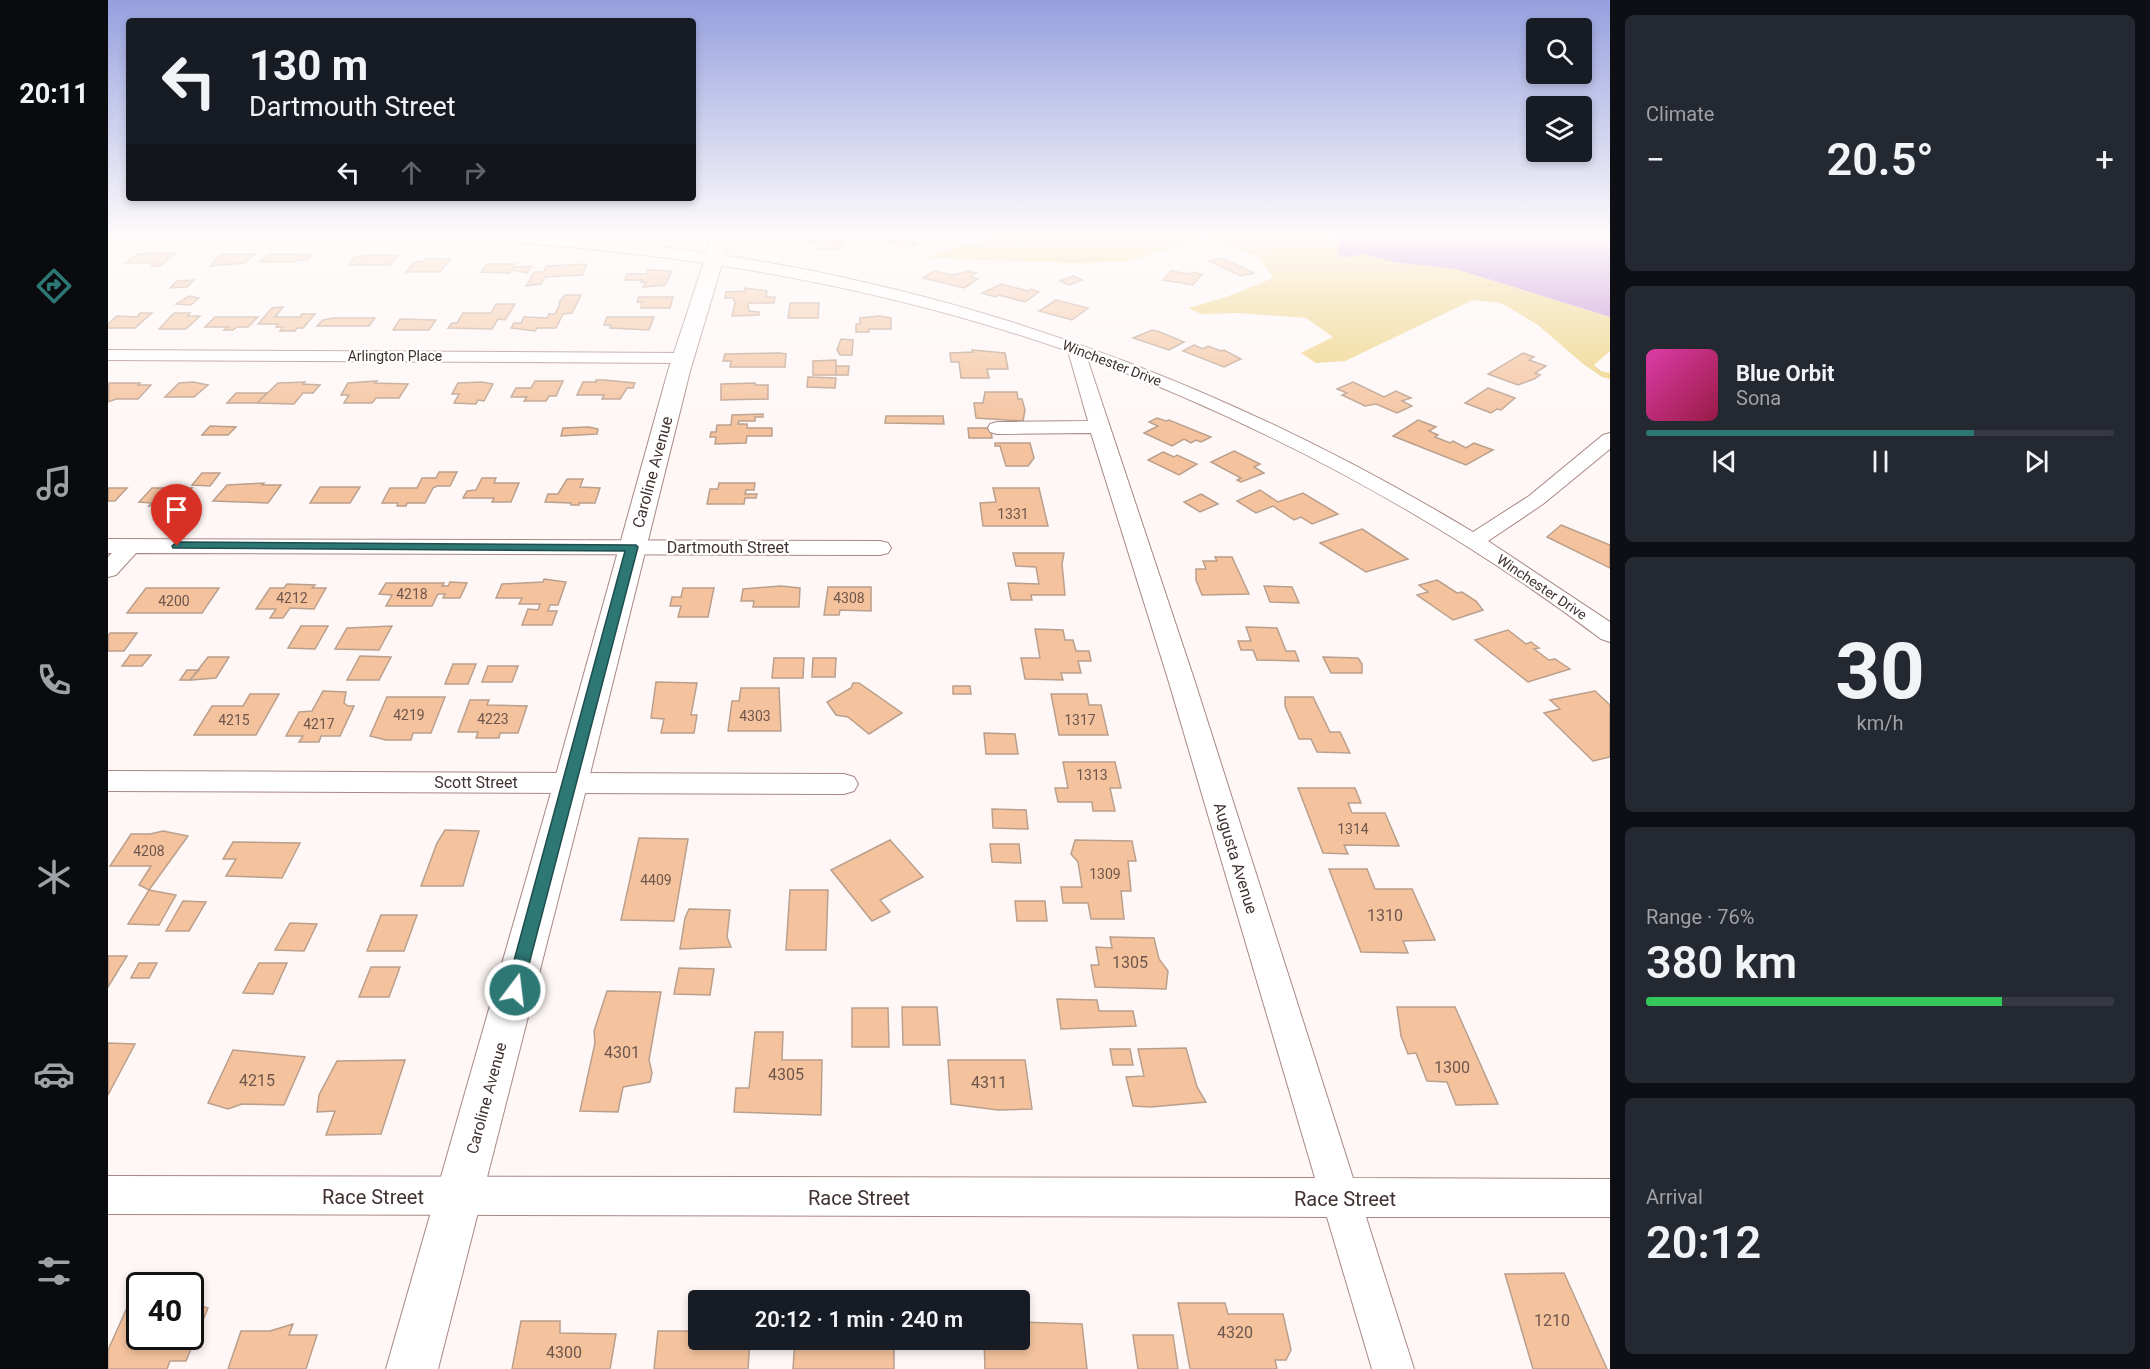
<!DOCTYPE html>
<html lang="en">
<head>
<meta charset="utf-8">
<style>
	:root { --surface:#171b24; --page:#242831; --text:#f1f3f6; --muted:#9ea1a6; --line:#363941; --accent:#2d7775 }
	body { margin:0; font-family:Roboto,sans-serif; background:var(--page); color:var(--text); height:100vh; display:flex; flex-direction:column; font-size:22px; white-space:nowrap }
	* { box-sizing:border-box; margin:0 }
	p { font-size:20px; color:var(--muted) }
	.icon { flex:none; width:33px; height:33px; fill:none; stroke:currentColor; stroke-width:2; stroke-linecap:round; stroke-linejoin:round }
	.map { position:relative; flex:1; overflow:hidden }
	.side { display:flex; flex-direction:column; gap:15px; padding:15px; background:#0d0f14; width:540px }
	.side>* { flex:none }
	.hud { position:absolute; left:18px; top:18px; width:570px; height:183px; border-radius:6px; box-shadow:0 3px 9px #0003; background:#171b24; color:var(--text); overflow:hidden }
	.fabs { position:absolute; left:1418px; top:18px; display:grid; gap:12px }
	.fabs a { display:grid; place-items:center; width:66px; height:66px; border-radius:6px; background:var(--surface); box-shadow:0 3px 9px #0003; font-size:30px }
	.speed { position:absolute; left:18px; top:1272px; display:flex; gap:12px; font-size:30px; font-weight:700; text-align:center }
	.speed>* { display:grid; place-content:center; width:78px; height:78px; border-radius:50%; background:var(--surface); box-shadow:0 3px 9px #0003; line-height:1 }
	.speed .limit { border:3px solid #111; border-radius:9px; background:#fff; color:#111 }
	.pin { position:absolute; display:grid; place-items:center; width:51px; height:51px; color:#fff; margin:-62px -26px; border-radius:50% 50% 50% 0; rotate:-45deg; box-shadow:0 0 6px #0007 }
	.pin .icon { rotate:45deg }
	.me { position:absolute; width:66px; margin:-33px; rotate:15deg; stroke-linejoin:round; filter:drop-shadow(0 0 4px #0008) }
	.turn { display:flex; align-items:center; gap:21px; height:126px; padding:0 24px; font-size:27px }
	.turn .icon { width:78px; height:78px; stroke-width:2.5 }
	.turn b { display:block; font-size:42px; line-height:51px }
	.lanes { display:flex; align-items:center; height:57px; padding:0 24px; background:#0003; justify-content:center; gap:30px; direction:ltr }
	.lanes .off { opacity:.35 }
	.big { font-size:45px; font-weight:600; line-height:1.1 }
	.side .card { flex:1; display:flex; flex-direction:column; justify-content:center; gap:9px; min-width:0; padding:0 21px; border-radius:9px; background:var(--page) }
	.side .dial { align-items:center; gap:0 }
	.dial b { font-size:78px; line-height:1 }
	.song { display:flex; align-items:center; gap:18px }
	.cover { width:72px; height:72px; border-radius:9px; background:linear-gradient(135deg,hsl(320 70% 55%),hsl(340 70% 35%)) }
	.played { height:6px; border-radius:3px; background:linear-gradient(90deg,var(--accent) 70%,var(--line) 70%) }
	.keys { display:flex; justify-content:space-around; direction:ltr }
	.heat { display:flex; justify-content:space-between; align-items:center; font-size:33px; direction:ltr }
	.charge { height:9px; border-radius:4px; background:linear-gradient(90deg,#34c759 76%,var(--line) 0) }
	.trip { position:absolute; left:580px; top:1290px; width:342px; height:60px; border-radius:6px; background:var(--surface); box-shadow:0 3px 9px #0003; font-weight:600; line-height:60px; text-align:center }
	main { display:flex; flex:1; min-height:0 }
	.tab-bar { display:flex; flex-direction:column; width:108px; justify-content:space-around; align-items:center; background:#090b0e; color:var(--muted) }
	.tab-bar .icon { width:42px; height:42px }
	.tab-bar .selected { color:var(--accent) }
	.tab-bar b { font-size:27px; color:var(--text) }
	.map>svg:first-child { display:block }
</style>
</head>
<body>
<main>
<nav class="tab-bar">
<b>20:11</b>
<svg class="icon selected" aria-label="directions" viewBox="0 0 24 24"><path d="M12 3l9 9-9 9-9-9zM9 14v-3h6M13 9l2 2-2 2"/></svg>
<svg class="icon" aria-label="music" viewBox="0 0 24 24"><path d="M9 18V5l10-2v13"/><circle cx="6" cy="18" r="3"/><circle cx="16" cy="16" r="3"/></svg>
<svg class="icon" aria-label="phone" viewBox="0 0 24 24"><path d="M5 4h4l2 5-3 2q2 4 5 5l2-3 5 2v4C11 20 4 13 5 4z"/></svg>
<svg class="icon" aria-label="climate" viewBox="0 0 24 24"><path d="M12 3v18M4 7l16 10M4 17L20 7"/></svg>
<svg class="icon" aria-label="car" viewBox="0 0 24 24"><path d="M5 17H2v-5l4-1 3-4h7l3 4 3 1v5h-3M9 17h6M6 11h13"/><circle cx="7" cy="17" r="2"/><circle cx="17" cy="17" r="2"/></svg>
<svg class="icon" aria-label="filters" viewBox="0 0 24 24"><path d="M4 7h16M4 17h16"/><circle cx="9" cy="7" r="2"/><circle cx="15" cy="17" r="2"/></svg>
</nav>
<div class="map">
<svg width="1502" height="1369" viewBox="0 0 1502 1369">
	<rect width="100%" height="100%" fill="#fef7f6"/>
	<!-- green -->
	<path fill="#edd17d" d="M890,237H1219L1232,243L1244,254H1254L1285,262L1348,269L1502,317V351L1486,365L1493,371L1502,373V379L1494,377L1474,363L1430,325L1393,303L1365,300L1237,361L1208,363L1193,353L1225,337L1198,318L1130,313L1093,314L1080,308L1118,297L1165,278L1150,256L1097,239L1015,262L963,263L821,258L836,250Z"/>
	<!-- water -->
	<path fill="#b981cf" d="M1219,237H1502V317L1348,269L1285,262L1254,254L1234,258L1230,252L1232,243Z"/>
	<!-- building -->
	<path fill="#f4c39e" stroke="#ba9f8c" stroke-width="1.5" d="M703,237H734L733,242H722V244L734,245V249H711L713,243H702Z
		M792,237L809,244L795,248L779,241Z
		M29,254L56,253L67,254L52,266H43L47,263H17Z
		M113,254H147L137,263L102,266Z
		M160,254H187L204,255L199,260H189L186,262H152Z
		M257,255H290L282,265H240L247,257Z
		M1114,258L1146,273L1133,276L1101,261Z
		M317,259H343L332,272H298L307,262H314Z
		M379,264H407L405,267L424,266L419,273L403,270L402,273L373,272Z
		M479,264L474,275L437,277L433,284L418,286L426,272H435L439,266Z
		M540,270L564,271L557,285L535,287L538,282H533L534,280H517L519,274H539Z
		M826,271L845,275L861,271L868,273L863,277L870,279L856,288L815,278Z
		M1063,271L1081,274L1083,272L1094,274L1085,285L1055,280Z
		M965,276L974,280L961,285L952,281Z
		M86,280L79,287L62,288L69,281Z
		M893,284L920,291L923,289L931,292L917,302L891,295L887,297L874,293Z
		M637,288L659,291L658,297H667L666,303H640L641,311L651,312V315L624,316L627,303L625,298H617L618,292L637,291Z
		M457,295H473L464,313L455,314L448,328H429L427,331L403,328L406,323H413L416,317L439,318L441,314H447L452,304L451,302Z
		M81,296L91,298L83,305L68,304Z
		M531,297H565L562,308H533L534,302H529Z
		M948,300L980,308L964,320L931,311Z
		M682,303H711L710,318H680Z
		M388,304H407L397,320L390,319L384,329L340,328L344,323H349L355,313H383Z
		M175,307L167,317H192L194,314H207L195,328H189L187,331H172L175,327H168L170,324H150L164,308Z
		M32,313H44L27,328H0V324L9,316L29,317Z
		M66,313H82L79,316H92L78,329H51Z
		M771,316L783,318V329H761V332H748V324H752V318Z
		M107,317H150L140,327H129L125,330H116L120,327H97Z
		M499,317H546L541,330L502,328L503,325H496Z
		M226,318H267L261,326H209L215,320Z
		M292,319L328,320L321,330H285Z
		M1044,330L1052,332L1076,342L1061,350L1025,338Z
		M733,339L745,340L744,355H732L729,350Z
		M1086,345L1095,349L1100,346L1113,351L1116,350L1133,359L1116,367L1075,351Z
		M864,350L897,353L900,369H879L881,378H853L851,362H843L842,353L865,352Z
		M1415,353L1426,357L1421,360L1438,366L1427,373L1432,375L1426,379L1410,385L1380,374Z
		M617,354L672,353L678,354L677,367H622L623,361H615Z
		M728,360V375H705V361Z
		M728,366H741L740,375H728Z
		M700,377L728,378L727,388L699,387Z
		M488,380H496L527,383L525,388H519L512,399H494L496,395H469L475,382H488Z
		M269,381L267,383L300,384L291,398H268L264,403H236L241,395H233L240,383Z
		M427,381H455L448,396H441L438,401H416L419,397H403L408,388H423Z
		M85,382L100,385L86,397H57L71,383Z
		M197,382L195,384L212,385L205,393H195L186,404L149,403L170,383Z
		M374,382L385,384L376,401L370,400L368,404L346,403L351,394H344L350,383Z
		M1245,382L1276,397L1288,391L1303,398L1294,401L1304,406L1289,413L1268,404L1257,406L1234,395L1239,393L1229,389Z
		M1,383H32L30,385H43L30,399H8L0,402Z
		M647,383V385H660V399L613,400V384Z
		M1380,388L1407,398L1393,410L1389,409L1383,413L1357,403Z
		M877,392H909L910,399H914L917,410L915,421L868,418L866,403H875Z
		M128,393H159L149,403H119Z
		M655,414V417H647V421H631L630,424H639V428H664V436H639L638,443L607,444L608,437H602L603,432H608L609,425H623L624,415Z
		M778,416H835L836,424L777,423Z
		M1049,418L1058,421L1061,420L1103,437L1093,442L1088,440L1083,443L1076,439L1064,446L1036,433L1050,426L1041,422Z
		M1310,420L1328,427L1321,431L1330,435L1327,437L1342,443L1345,441L1358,448L1366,443L1385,450L1358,465L1285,436Z
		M102,426L128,427L120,435H94Z
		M481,427L490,429L489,434L453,436L455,428Z
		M860,428H883L884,438H861Z
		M887,443H922L926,458L920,466H898L892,446H887Z
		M1126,451L1152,464L1146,467L1156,473L1133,482L1129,480L1133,478L1103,462Z
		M1055,452L1066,457L1069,455L1089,464L1071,475L1040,460Z
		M331,472H349L342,486H329L325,488L317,503H299L298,506H289L290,503H274L282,488H309L314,478H328Z
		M94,473H112L102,486L84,485Z
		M374,478H388L386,483H411L403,502H384L386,498H355L359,491L368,490Z
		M459,479H475L472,487L492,488L487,503H471V505H463V503L437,502L440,494H450Z
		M156,483L154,485H173L160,503L105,501L119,485Z
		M611,483H647L646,490H638L637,494H649L648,498H637L636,504H599L602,489H610Z
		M212,487H252L242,503H202Z
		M0,488H19L7,501H0Z
		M44,488H84L71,503L41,506L44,503L31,502Z
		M885,488H931L940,526H875L872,503L888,502Z
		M1152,490L1170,502L1195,493L1230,514L1204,524L1193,517L1186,520L1165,506L1148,513L1129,501Z
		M1093,494L1110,504L1092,512L1076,502Z
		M1453,525L1502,545V568L1439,537Z
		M1254,529L1300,559L1258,572L1212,543Z
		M905,553H956L954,564L957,595H923L924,600H903L900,583L931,584L928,567L908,566Z
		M1107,557H1124L1141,594L1094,595L1088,580V569H1098L1095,561H1109Z
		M436,579L458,582L450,605H442L440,611H449L444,625H414L420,609L430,610L432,604H411L414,598H388L394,584L435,582Z
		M1329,580L1349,593L1354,592L1368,601L1375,610L1345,620L1309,595L1320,592L1311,585Z
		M342,582L359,583L352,598H335L337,594H330L324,606H278L284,595L271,594L278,583H336L334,586H340Z
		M179,584L207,585L204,588H218L206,609L182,608L175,618H162L168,609H148L162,588H176Z
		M673,586L692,588L691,607H645L646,601H633L635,589Z
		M1156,586L1184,587L1191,603L1162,602Z
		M720,587H763V611L732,610L731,615H716Z
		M38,588H111L94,613H19Z
		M575,588H606L600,617H570L573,606H562L564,597H573Z
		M193,626H220L207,649L180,648Z
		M284,626L271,650L227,649L239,628Z
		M1138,627L1169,628L1178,651H1187L1191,661L1149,660L1145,650H1133L1130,641H1143Z
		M927,629L955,630L957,640H965L968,651H981L983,661H970L973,673H953L955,680L917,679L913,658H932Z
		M1400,630L1418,644L1423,642L1431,648L1426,649L1441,660L1447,659L1462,669L1420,682L1367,640Z
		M2,633H29L16,651H0V636Z
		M22,655H43L34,666H14Z
		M252,656L283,657L271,680H239Z
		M100,657H121L108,678L82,680Z
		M1215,657L1250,658L1254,664V673H1223Z
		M666,658H696L695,678H664Z
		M705,658H728L727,677H704Z
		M345,664H368L360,684H337Z
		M380,666H410L404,682H374Z
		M79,670H91L82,680H72Z
		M548,682L589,683L583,715H589L586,733H553L556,719L543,718Z
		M745,683H751L794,713L761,734L740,717L728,715L719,702L743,688Z
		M845,686H862L863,694H845Z
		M633,688H671L673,731H620L624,701H631Z
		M215,691L238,692L236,703L240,706H246L232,736H213L211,742H191L195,736H178L191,712L204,711Z
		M1487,691L1502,705V757L1485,761L1436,713L1452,709L1442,700Z
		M142,694H171L148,735H86L104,706H135Z
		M943,694H979L981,705H993L1000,735H951Z
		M279,697H337L323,733H305L303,740H278L262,736Z
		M1177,697H1205L1222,732H1232L1242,753L1209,752L1203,739H1191L1177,706Z
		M362,700H381L379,705L419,706L410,733H392L391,738H368L370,732H350Z
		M876,733L907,734L910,754H878Z
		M955,762H1007L1013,788H1002L1007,811H985L984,802H950L947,788H960Z
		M1190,788H1247L1253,803H1240L1244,813H1277L1291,846L1236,845L1240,854L1215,853Z
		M884,809L918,810L920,829L885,828Z
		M337,830L371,831L355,886H313L329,843Z
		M55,831L80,836L41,890L31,885L43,866H2L23,834H42Z
		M531,838L580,839L566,921L513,920Z
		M782,840L815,877L772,900L782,912L764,921L723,870Z
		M967,840L1024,841L1028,861H1020L1023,891H1013L1016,919H983L980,903H955L953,887H974L970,862L963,854Z
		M125,842L192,843L174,878L118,876L128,859H115Z
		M882,844H911L913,863L884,862Z
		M1221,869H1259L1267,889H1304L1327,940L1295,941L1300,953L1253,952Z
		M41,890L68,895L51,925L20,924Z
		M682,890H720L718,950H678Z
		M75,901L98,902L81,931H58Z
		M907,901H937L939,921H909Z
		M581,909L622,910L619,937L623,947L572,949L577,918Z
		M273,915H309L296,951H259Z
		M182,923L209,924L196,951L167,950Z
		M1002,937L1046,938L1051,959L1060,971L1058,989L987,987L983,965H991L988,947L1004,948Z
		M0,956H19L0,987Z
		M31,963H49L41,978H23Z
		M151,963H179L165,994L135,993Z
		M263,967H292L281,997H251Z
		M571,968L606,969L602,995L566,994Z
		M499,991L553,992L541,1060L544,1073L542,1082L515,1087L510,1112L472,1111L487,1043L486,1031Z
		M949,999L989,1000L991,1011H1025L1028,1026L953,1029Z
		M794,1007H829L832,1045H795Z
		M1289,1007H1347L1390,1104L1348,1105L1339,1082L1319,1081L1308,1053L1300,1054L1293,1036Z
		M744,1008H780L781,1047H744Z
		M647,1032H675L674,1060H714L713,1115L626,1112L628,1088H641Z
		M0,1043L27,1044L0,1095Z
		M1078,1048L1089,1087L1098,1102L1043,1107L1025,1106L1018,1077L1036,1076L1030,1049Z
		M1002,1049H1022L1025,1065H1005Z
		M125,1050L197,1057L176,1105L134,1104L120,1109L100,1103Z
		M297,1060L273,1134L218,1135L227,1111L209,1112L211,1095L229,1061Z
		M840,1060H917L924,1109L890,1110L843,1104Z
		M1456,1273L1499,1369H1425L1397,1274Z
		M82,1303L100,1308L78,1361H62L59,1369H0V1350L18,1310H32V1336H82Z
		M1070,1303H1117L1120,1314H1175L1183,1350L1178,1360H1167L1169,1369H1082Z
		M413,1321H452V1333L508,1334L502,1369H404Z
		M912,1322L974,1324L979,1369H877L876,1340H912Z
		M185,1324L181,1335H209L198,1369H120L133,1331H162Z
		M550,1331H591V1340H642L640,1369H546Z
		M1025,1335H1065L1070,1369H1030Z
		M687,1340H786V1369H685Z"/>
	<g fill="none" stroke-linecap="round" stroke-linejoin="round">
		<defs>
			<path id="minor" d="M372,237C461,234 551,245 639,259C902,303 1137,395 1365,532L1421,496L1495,435L1502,433V449L1435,504L1380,541L1502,622V642L1493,639C1338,522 1162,427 979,358L1086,679L1245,1178L1502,1179V1217H1258L1306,1369H1264L1219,1217L0,1214V1176L1207,1178L1060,679L983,433L889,434L882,432L880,428L882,424L889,422L980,421L960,351C770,285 580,253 379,241Z
				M0,350L574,353L580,354L583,358L580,362L574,363L0,360Z
				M0,539L772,541L780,543L783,548L780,553L772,555L28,553L8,575L0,577V557L4,553H0Z
				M0,771L736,774L746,777L750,784L746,791L736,794L0,791Z"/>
			<path id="tertiary" d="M604,237H622L582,371L480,782L330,1369H278L446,782L560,371Z"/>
		</defs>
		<!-- minor casing -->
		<use href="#minor" stroke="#a88784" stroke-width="2"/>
		<!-- tertiary casing -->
		<use href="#tertiary" stroke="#a88784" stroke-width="2"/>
		<!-- minor -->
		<use href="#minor" fill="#fff" fill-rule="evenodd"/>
		<!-- tertiary -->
		<use href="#tertiary" fill="#fff" fill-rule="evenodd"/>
	</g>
	<!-- sky -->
	<linearGradient id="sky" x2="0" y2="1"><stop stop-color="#95a0de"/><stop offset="0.55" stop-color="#fffbfb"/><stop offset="1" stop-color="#fffbfb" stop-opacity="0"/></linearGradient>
	<rect width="1502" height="428" fill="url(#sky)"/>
	<!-- route -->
	<path fill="#2d7775" stroke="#1d4d4c" stroke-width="1.5" d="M69,542L528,545L530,547L413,995L407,997L401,995L398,990L517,551L65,548L64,546Z"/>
	<g text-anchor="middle" stroke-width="4.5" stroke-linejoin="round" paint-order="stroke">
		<!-- far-street labels -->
		<g font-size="14" fill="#413231" stroke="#fff">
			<text x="287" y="361">Arlington Place</text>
			<text transform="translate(1004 363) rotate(21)" y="5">Winchester Drive</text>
			<text transform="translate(1434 587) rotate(34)" y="5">Winchester Drive</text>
		</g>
		<!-- number labels -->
		<g font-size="14" fill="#6e564c">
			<text x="905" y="519">1331</text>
			<text x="304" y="599">4218</text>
			<text x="184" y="603">4212</text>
			<text x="741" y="603">4308</text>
			<text x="66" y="606">4200</text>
			<text x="301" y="720">4219</text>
			<text x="647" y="721">4303</text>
			<text x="385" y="724">4223</text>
			<text x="126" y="725">4215</text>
			<text x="972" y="725">1317</text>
			<text x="211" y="729">4217</text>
			<text x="984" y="780">1313</text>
			<text x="1245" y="834">1314</text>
			<text x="41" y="856">4208</text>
			<text x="997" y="879">1309</text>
			<text x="548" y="885">4409</text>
		</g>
		<!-- street labels -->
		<g font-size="16" fill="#413231" stroke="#fff">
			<text transform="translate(544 472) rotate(-75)" y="6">Caroline Avenue</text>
			<text x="620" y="553">Dartmouth Street</text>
			<text x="368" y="788">Scott Street</text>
			<text transform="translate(1128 858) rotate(73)" y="6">Augusta Avenue</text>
			<text transform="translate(378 1098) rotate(-75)" y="6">Caroline Avenue</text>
		</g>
		<!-- near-number labels -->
		<g font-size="16" fill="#6e564c">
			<text x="1277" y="921">1310</text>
			<text x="1022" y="968">1305</text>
			<text x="514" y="1058">4301</text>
			<text x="1344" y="1073">1300</text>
			<text x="678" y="1080">4305</text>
			<text x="149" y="1086">4215</text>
			<text x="881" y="1088">4311</text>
			<text x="1444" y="1326">1210</text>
			<text x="1127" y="1338">4320</text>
			<text x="456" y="1358">4300</text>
		</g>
		<!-- near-street labels -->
		<g font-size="20" fill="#413231" stroke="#fff">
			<text x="265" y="1204">Race Street</text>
			<text x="751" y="1205">Race Street</text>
			<text x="1237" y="1206">Race Street</text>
		</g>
	</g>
</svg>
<div class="fabs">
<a><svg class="icon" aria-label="search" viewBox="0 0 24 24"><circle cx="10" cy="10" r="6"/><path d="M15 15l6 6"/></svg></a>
<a><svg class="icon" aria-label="layers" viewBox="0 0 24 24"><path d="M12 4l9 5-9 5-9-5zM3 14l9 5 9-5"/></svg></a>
</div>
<div class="speed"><div class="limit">40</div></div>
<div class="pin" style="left:69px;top:546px;background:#d93025"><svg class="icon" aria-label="arrive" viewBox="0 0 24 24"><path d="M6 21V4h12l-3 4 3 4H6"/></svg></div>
<svg class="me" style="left:407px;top:990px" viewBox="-20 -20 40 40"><circle r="17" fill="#2d7775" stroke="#fff" stroke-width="3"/><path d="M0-11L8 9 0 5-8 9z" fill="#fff"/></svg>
<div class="trip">20:12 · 1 min · 240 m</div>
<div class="hud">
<div class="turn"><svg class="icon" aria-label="left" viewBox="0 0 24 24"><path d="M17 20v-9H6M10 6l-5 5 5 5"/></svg><div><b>130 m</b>Dartmouth Street</div></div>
<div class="lanes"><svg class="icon" aria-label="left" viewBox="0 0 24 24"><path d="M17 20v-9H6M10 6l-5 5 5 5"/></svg><svg class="icon off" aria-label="ahead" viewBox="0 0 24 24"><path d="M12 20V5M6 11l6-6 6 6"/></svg><svg class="icon off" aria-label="right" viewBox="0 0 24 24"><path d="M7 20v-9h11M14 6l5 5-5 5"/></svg></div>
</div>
</div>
<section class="side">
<div class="card"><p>Climate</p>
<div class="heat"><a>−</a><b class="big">20.5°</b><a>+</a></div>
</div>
<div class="card">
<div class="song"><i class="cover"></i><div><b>Blue Orbit</b><p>Sona</p></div></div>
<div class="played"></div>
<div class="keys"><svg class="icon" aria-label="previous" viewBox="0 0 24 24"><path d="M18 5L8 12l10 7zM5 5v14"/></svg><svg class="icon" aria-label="pause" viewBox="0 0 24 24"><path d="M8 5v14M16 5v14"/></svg><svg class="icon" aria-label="next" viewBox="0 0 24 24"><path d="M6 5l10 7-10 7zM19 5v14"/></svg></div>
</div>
<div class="card dial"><b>30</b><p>km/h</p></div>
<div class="card"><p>Range · 76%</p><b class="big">380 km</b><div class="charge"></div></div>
<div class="card"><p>Arrival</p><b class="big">20:12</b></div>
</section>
</main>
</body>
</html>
